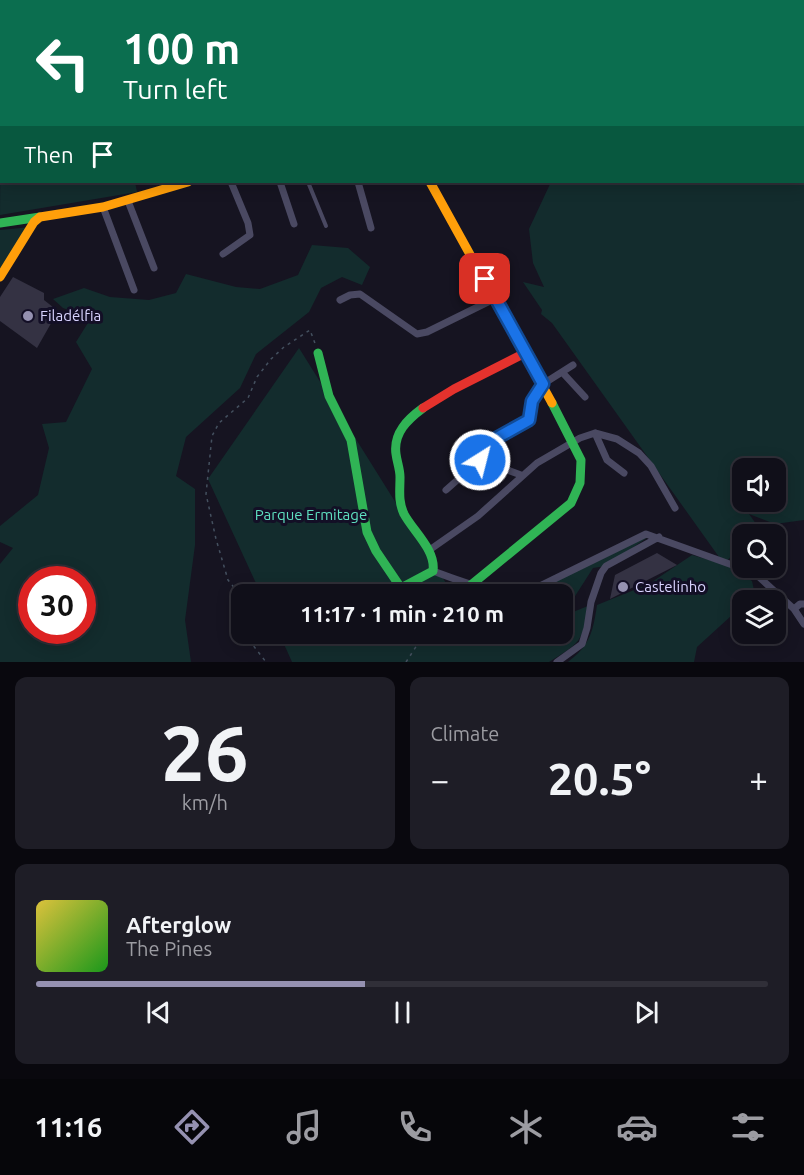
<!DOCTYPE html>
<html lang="en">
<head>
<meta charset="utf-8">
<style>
	:root { --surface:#100f19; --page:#1e1d26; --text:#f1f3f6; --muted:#9c9ca2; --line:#302f38; --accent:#9591b1 }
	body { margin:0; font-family:Ubuntu,sans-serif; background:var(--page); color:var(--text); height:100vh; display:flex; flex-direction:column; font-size:22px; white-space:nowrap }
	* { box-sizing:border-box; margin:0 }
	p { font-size:20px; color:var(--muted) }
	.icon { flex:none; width:33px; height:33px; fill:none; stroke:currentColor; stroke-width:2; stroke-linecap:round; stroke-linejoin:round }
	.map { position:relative; height:662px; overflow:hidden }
	.side { display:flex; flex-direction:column; gap:15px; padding:15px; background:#09080e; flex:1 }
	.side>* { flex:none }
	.top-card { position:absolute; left:0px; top:0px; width:804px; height:183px; box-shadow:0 3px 15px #0003,0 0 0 2px var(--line); background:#0b6e4f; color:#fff; overflow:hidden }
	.fabs { position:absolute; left:732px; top:458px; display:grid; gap:12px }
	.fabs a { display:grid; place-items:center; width:54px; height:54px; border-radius:12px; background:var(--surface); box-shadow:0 3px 15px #0003,0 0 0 2px var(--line); font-size:30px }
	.speed { position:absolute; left:18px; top:566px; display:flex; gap:12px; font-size:30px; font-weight:700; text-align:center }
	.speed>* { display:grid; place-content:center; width:78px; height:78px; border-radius:50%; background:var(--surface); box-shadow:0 3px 15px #0003,0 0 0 2px var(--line); line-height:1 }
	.speed .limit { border:9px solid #d22; background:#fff; color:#111 }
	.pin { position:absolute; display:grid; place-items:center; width:51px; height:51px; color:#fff; margin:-26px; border-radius:12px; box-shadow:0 3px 9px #0006 }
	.me { position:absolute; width:66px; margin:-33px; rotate:36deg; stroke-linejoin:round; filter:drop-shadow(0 0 4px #0008) }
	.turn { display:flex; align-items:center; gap:21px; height:126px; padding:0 24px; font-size:27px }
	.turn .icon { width:78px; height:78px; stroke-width:2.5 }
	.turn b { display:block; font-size:42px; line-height:51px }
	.then { display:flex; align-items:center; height:57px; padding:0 24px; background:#0003; gap:12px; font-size:22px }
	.big { font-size:45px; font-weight:700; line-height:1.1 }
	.side .tile { flex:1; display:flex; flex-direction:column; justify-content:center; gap:9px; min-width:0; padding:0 21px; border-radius:12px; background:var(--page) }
	.side .dial { align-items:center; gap:0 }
	.dial b { font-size:78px; line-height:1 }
	.song { display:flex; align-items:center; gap:18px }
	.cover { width:72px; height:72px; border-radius:9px; background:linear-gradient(135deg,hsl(50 70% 55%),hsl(120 70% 35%)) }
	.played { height:6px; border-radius:3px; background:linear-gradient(90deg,var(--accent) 45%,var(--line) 45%) }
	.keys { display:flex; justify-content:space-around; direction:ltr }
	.heat { display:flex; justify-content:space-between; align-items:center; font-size:33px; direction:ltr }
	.side .tiles { flex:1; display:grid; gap:15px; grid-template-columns:1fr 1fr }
	.tile:last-child { grid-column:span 2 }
	.trip { position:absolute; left:231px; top:584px; width:342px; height:60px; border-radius:12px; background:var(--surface); box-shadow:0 3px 15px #0003,0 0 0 2px var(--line); font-weight:700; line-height:60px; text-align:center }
	.tabs { display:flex; height:96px; justify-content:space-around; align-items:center; background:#06060a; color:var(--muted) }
	.tabs .icon { width:42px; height:42px }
	.tabs .on { color:var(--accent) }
	.tabs b { font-size:27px; color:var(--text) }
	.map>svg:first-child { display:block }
</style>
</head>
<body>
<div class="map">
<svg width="804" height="662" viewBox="0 0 804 662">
	<rect width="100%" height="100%" fill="#161421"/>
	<!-- green -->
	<path fill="#132c2d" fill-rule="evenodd" d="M111,0H412L413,1L112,2Z
		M749,0H804V520L775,524L749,514L759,528L753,534H742V545L724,564L552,323L541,314L542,310L523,282L544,287L533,263L529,229L551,182H802V2L746,1ZM742,468H776V501H742Z
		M1,50L2,182H135L137,192L0,215Z
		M31,227L0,277V230Z
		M312,245L348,248L370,267L362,285L342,277L321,288L309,312L256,354L240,388L186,437L176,476L195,489V545L185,620L191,662H0V564L13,548L0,542V526L38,495L49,448L42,424L66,422L92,369L76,342L91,318L63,308L53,299L84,288L110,297L149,300L176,293L186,274L236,287L260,289L298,275ZM32,579H82V630H32Z
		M299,348L449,588L447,594H261L208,479Z
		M651,535L606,566L593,568L563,615L562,594H527L522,591Z
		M692,555L727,565L752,581L755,595L749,600H742V606L697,647L694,662H568C590,645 593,632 597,605L649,584Z
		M588,606C583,643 579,643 549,662H292L279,633H562L563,616Z"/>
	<!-- building -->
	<path fill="#343243" d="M13,277L44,293V300L58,311L37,348L0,321V297Z
		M657,553L677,565L610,599L615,575Z"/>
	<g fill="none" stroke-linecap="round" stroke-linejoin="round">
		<!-- path -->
		<path stroke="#44505f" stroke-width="1.5" stroke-dasharray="3 4.5" stroke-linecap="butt" d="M242,616L236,590L228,580L216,539L206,494L212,436L219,423L248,398L257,377L271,359L284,347L310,330L316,346
			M247,633L249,640L266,662
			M406,662L425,633"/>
		<!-- lane -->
		<path stroke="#4a4962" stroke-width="4" d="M308,182L326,226"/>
		<!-- street -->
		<path stroke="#4a4962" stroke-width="7" d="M428,0L429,2
			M280,182L294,224
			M358,182L371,228
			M128,201L154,268
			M103,207L134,290
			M223,254L250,235L248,223L231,182
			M340,300L350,295L360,294L417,334L427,332L496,298
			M562,372L585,397
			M595,433L607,460L624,473
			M521,475L480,460L479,451L485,445L529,420L532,401L543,384L573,365
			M446,490L480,460
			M428,551L478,516L537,463L580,438L595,433L617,439L639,453L651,466L675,508
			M433,571C471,585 500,598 540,586L646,534L749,571L759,577L794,609
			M804,604H800L794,609L804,624
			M557,662L582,644L587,628L591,602L601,573L606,566L659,537"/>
		<!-- fast -->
		<path stroke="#30b455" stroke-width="9" d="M0,223L40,217
			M318,353L329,396L351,440L367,532L376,551L401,588L433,571C436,550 413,531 404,514C398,501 400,491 400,477C400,469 397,462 396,454C393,433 408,419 423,408
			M471,585L571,503L580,483L581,460L552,403"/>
		<!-- slow -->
		<path stroke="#ff9f0a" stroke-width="9" d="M552,2L554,0
			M430,182L552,403
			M0,277L34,222L40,217L103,207L188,182"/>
		<!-- jam -->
		<path stroke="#e5322d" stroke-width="9" d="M423,408L454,389L525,353"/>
	</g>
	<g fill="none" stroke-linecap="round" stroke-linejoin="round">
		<defs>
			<path id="route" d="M480,460L479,451L484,445L529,420L532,401L543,384L485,279"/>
		</defs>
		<!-- route casing -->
		<use href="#route" stroke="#114b97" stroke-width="15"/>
		<!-- route -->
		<use href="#route" stroke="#1a73e8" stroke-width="10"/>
	</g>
	<!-- markers -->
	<g fill="#9591b1" stroke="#130f26" stroke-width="2">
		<circle cx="28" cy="316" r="6"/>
		<circle cx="623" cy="587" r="6"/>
	</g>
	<g text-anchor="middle" stroke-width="6" stroke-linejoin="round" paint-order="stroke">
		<!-- poi labels -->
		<g font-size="15" fill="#d9d4ff" stroke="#130f26" text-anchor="start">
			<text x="40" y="321">Filadélfia</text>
			<text x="635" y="592">Castelinho</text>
		</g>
		<!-- park labels -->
		<g font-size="15" fill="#5fe0c0" stroke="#130f26">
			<text x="311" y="520">Parque Ermitage</text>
		</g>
	</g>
</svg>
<div class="fabs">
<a><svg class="icon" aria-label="sound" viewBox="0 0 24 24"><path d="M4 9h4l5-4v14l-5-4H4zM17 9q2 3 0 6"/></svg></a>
<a><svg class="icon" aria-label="search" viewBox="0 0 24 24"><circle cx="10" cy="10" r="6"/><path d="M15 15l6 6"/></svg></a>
<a><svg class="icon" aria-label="layers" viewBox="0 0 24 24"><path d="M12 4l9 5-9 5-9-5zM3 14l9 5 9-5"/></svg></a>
</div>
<div class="speed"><div class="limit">30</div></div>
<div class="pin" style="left:485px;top:279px;background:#d93025"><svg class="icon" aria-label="arrive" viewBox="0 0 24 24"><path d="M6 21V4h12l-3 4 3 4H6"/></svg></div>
<svg class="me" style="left:480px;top:460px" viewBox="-20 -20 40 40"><circle r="17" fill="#1a73e8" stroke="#fff" stroke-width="3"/><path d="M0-11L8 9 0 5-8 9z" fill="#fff"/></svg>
<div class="trip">11:17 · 1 min · 210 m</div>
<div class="top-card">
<div class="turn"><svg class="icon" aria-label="left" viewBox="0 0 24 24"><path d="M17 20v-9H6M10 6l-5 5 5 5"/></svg><div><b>100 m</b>Turn left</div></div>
<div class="then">Then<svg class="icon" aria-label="arrive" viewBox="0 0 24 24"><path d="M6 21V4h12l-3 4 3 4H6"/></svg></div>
</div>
</div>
<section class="side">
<div class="tiles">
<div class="tile dial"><b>26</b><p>km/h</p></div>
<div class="tile"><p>Climate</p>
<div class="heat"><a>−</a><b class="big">20.5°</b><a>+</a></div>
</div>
<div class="tile">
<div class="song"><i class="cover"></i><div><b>Afterglow</b><p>The Pines</p></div></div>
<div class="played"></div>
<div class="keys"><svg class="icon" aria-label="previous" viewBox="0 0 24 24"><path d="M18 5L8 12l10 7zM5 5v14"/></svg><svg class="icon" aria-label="pause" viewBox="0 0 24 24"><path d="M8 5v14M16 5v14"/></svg><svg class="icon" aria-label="next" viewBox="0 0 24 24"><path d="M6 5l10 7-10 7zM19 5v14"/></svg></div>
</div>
</div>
</section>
<nav class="tabs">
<b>11:16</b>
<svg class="icon on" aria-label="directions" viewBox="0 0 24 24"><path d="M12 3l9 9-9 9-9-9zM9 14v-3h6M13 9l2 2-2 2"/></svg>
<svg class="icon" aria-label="music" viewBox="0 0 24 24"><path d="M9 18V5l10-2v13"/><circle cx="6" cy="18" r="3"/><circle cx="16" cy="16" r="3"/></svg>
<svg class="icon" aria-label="phone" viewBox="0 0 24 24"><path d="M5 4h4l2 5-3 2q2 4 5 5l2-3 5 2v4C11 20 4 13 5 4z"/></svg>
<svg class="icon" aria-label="climate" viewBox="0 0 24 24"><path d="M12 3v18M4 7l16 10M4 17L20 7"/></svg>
<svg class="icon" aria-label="car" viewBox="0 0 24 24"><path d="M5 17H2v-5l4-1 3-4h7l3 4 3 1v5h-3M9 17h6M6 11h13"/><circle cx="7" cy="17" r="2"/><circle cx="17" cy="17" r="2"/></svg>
<svg class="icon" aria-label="filters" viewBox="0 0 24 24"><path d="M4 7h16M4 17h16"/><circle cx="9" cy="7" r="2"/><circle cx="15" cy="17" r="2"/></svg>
</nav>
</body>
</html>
